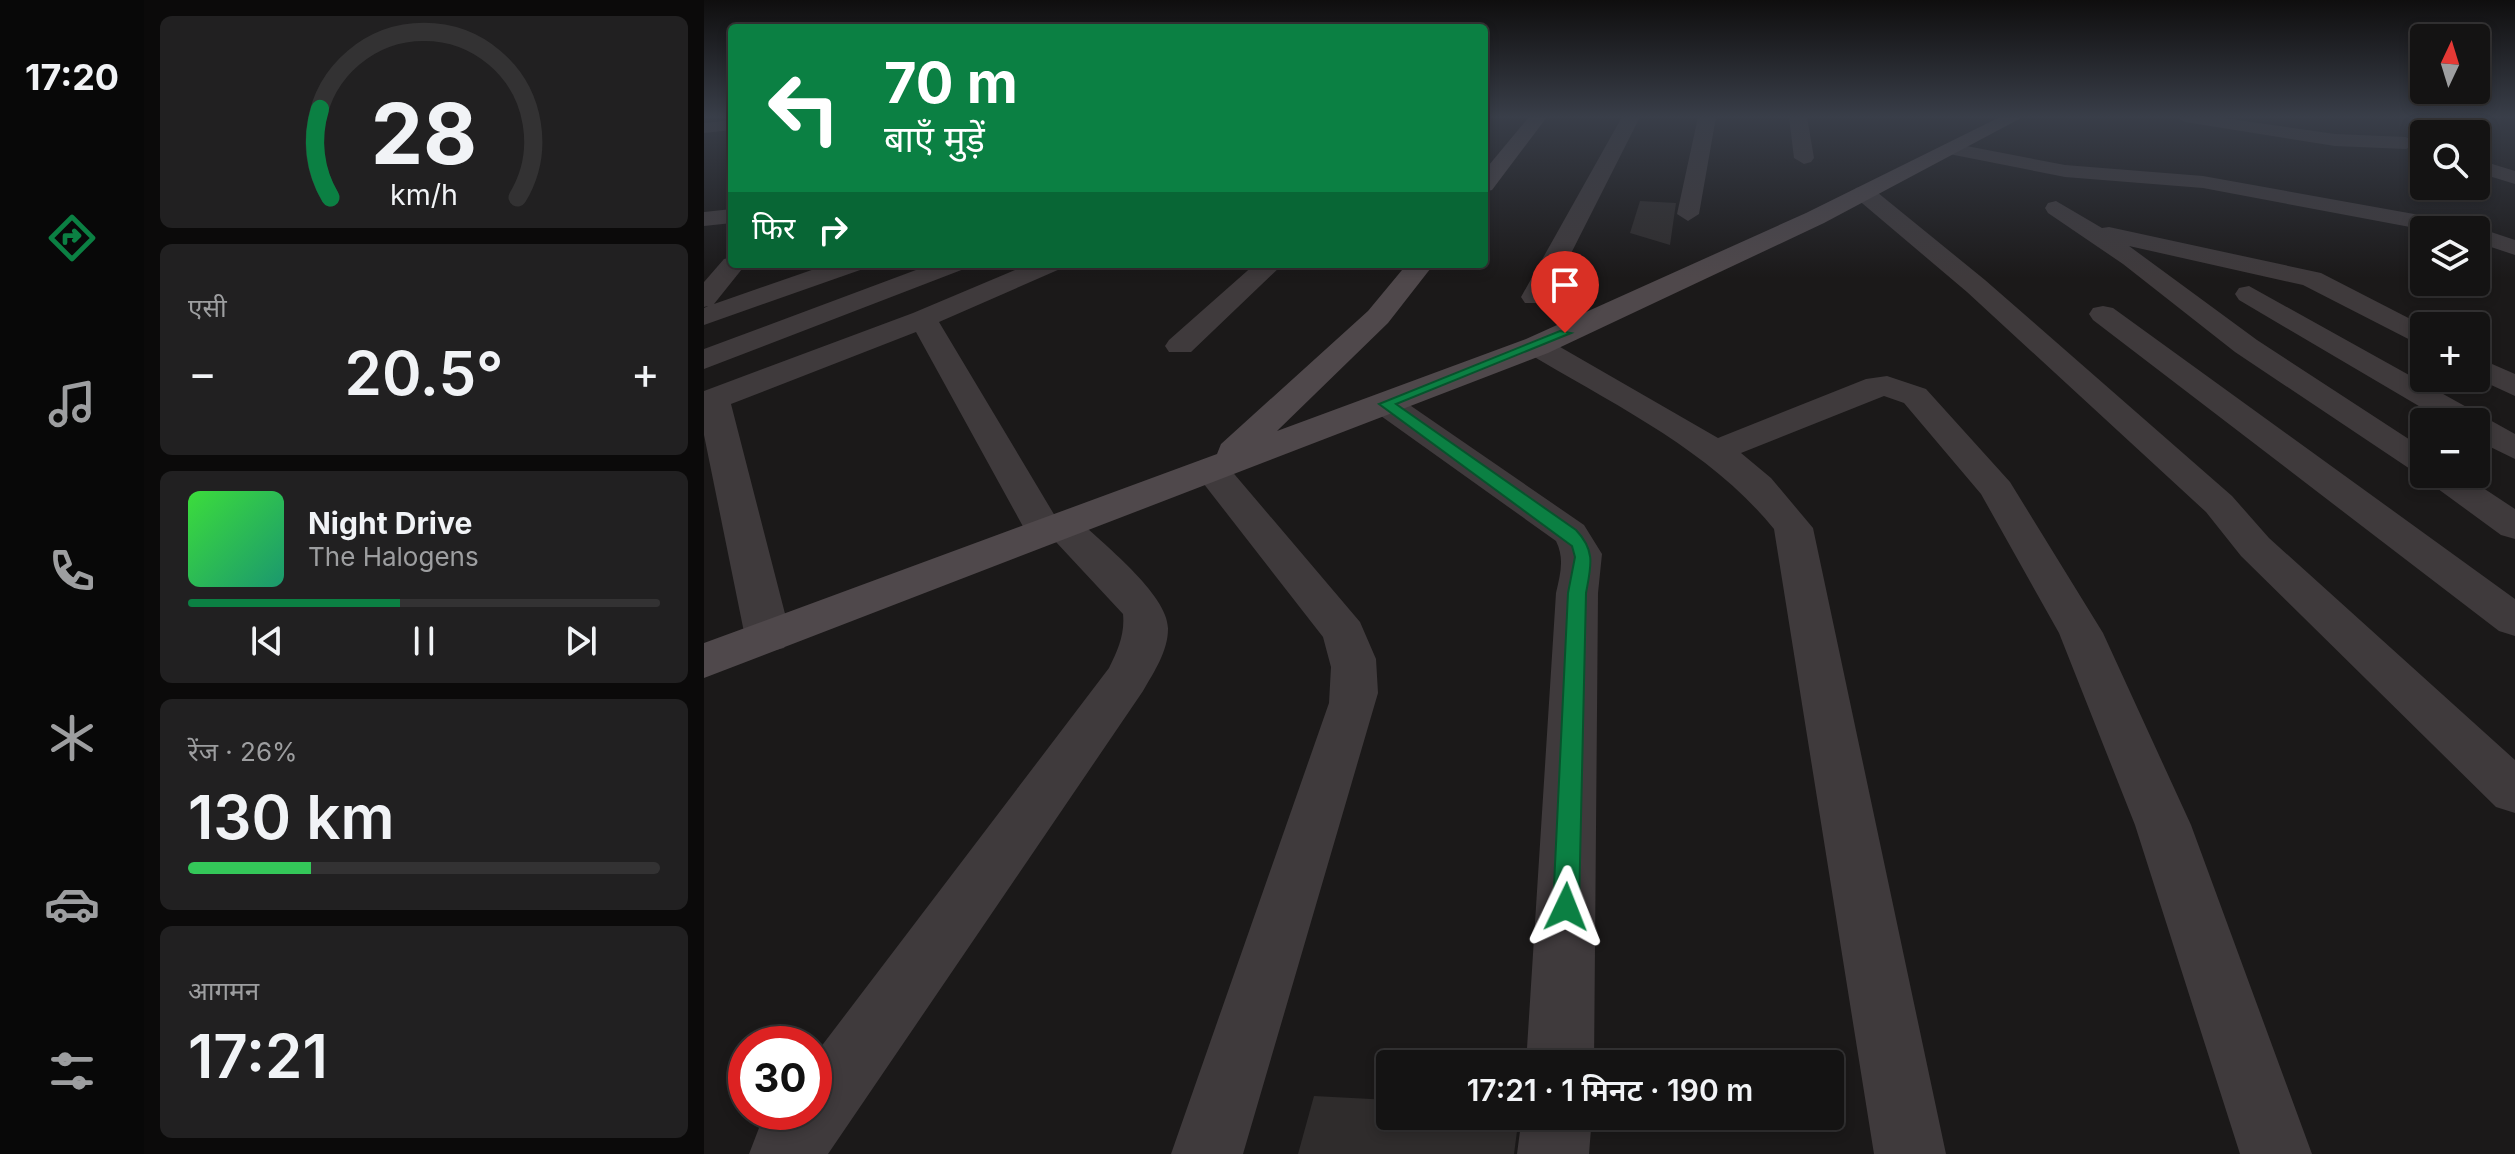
<!DOCTYPE html>
<html lang="hi">
<head>
<meta charset="utf-8">
<style>
	:root { --surface:#141313; --page:#212021; --text:#f1f3f6; --muted:#9d9ea0; --line:#333233; --accent:#0b8043 }
	body { margin:0; font-family:Inter,"Noto Sans Devanagari",sans-serif; background:var(--page); color:var(--text); height:100vh; display:flex; flex-direction:column; font-size:30px; white-space:nowrap }
	* { box-sizing:border-box; margin:0 }
	p { font-size:26px; color:var(--muted) }
	.icon { flex:none; width:44px; height:44px; fill:none; stroke:currentColor; stroke-width:2; stroke-linecap:round; stroke-linejoin:round }
	.map { position:relative; flex:1; overflow:hidden }
	.sheet { display:flex; flex-direction:column; gap:16px; padding:16px; background:#0b0a0a; width:560px }
	.sheet>* { flex:none }
	.hud { position:absolute; left:24px; top:24px; width:760px; height:244px; border-radius:8px; box-shadow:0 4px 12px #0003,0 0 0 2px var(--line); background:#0b8043; color:#fff; overflow:hidden }
	.needle { width:52px; rotate:4deg }
	.tools { position:absolute; left:1706px; top:24px; display:grid; gap:16px }
	.tools a { display:grid; place-items:center; width:80px; height:80px; border-radius:8px; background:var(--surface); box-shadow:0 4px 12px #0003,0 0 0 2px var(--line); font-size:40px }
	.speed { position:absolute; left:24px; top:1026px; display:flex; gap:16px; font-size:40px; font-weight:700; text-align:center }
	.speed>* { display:grid; place-content:center; width:104px; height:104px; border-radius:50%; background:var(--surface); box-shadow:0 4px 12px #0003,0 0 0 2px var(--line); line-height:1 }
	.speed .limit { border:12px solid #d22; background:#fff; color:#111 }
	.pin { position:absolute; display:grid; place-items:center; width:68px; height:68px; color:#fff; margin:-82px -34px; border-radius:50% 50% 50% 0; rotate:-45deg; box-shadow:0 0 8px #0007 }
	.pin .icon { rotate:45deg }
	.me { position:absolute; width:88px; margin:-44px; rotate:2deg; stroke-linejoin:round; filter:drop-shadow(0 0 6px #0008) }
	.turn { display:flex; align-items:center; gap:28px; height:168px; padding:0 24px; font-size:36px }
	.turn .icon { width:104px; height:104px; stroke-width:2.5 }
	.turn b { display:block; font-size:56px; line-height:68px }
	.then { display:flex; align-items:center; height:76px; padding:0 24px; background:#0003; gap:16px; font-size:30px }
	.big { font-size:60px; font-weight:600; line-height:1.1 }
	.sheet .tile { flex:1; display:flex; flex-direction:column; justify-content:center; gap:12px; min-width:0; padding:0 28px; border-radius:12px; background:var(--page) }
	.sheet .dial { align-items:center; gap:0 }
	.dial svg { height:208px; overflow:visible; fill:none; stroke:var(--line); stroke-width:7; stroke-linecap:round; text-anchor:middle }
	.dial text { fill:var(--text); stroke:none }
	.song { display:flex; align-items:center; gap:24px }
	.cover { width:96px; height:96px; border-radius:12px; background:linear-gradient(135deg,hsl(120 70% 55%),hsl(160 70% 35%)) }
	.played { height:8px; border-radius:4px; background:linear-gradient(90deg,var(--accent) 45%,var(--line) 45%) }
	.keys { display:flex; justify-content:space-around; direction:ltr }
	.heat { display:flex; justify-content:space-between; align-items:center; font-size:44px; direction:ltr }
	.charge { height:12px; border-radius:6px; background:linear-gradient(90deg,#34c759 26%,var(--line) 0) }
	.trip { position:absolute; left:672px; top:1050px; width:468px; height:80px; border-radius:8px; background:var(--surface); box-shadow:0 4px 12px #0003,0 0 0 2px var(--line); font-weight:600; line-height:80px; text-align:center }
	main { display:flex; flex:1; min-height:0 }
	.menu { display:flex; flex-direction:column; width:144px; justify-content:space-around; align-items:center; background:#080808; color:var(--muted) }
	.menu .icon { width:56px; height:56px }
	.menu .current { color:var(--accent) }
	.menu b { font-size:36px; color:var(--text) }
	.map>svg:first-child { display:block }
</style>
</head>
<body>
<main>
<nav class="menu">
<b>17:20</b>
<svg class="icon current" aria-label="directions" viewBox="0 0 24 24"><path d="M12 3l9 9-9 9-9-9zM9 14v-3h6M13 9l2 2-2 2"/></svg>
<svg class="icon" aria-label="music" viewBox="0 0 24 24"><path d="M9 18V5l10-2v13"/><circle cx="6" cy="18" r="3"/><circle cx="16" cy="16" r="3"/></svg>
<svg class="icon" aria-label="phone" viewBox="0 0 24 24"><path d="M5 4h4l2 5-3 2q2 4 5 5l2-3 5 2v4C11 20 4 13 5 4z"/></svg>
<svg class="icon" aria-label="climate" viewBox="0 0 24 24"><path d="M12 3v18M4 7l16 10M4 17L20 7"/></svg>
<svg class="icon" aria-label="car" viewBox="0 0 24 24"><path d="M5 17H2v-5l4-1 3-4h7l3 4 3 1v5h-3M9 17h6M6 11h13"/><circle cx="7" cy="17" r="2"/><circle cx="17" cy="17" r="2"/></svg>
<svg class="icon" aria-label="filters" viewBox="0 0 24 24"><path d="M4 7h16M4 17h16"/><circle cx="9" cy="7" r="2"/><circle cx="15" cy="17" r="2"/></svg>
</nav>
<section class="sheet">
<div class="tile dial"><svg viewBox="0 0 100 80">
<path d="M14 69A42 42 0 1 1 86 69"/>
<path d="M14 69A42 42 0 0 1 10 35" stroke="#0b8043"/>
<text x="50" y="56" font-size="32" font-weight="700">28</text>
<text x="50" y="72" font-size="11">km/h</text>
</svg></div>
<div class="tile"><p>एसी</p>
<div class="heat"><a>−</a><b class="big">20.5°</b><a>+</a></div>
</div>
<div class="tile">
<div class="song"><i class="cover"></i><div><b>Night Drive</b><p>The Halogens</p></div></div>
<div class="played"></div>
<div class="keys"><svg class="icon" aria-label="previous" viewBox="0 0 24 24"><path d="M18 5L8 12l10 7zM5 5v14"/></svg><svg class="icon" aria-label="pause" viewBox="0 0 24 24"><path d="M8 5v14M16 5v14"/></svg><svg class="icon" aria-label="next" viewBox="0 0 24 24"><path d="M6 5l10 7-10 7zM19 5v14"/></svg></div>
</div>
<div class="tile"><p>रेंज · 26%</p><b class="big">130 km</b><div class="charge"></div></div>
<div class="tile"><p>आगमन</p><b class="big">17:21</b></div>
</section>
<div class="map">
<svg width="1811" height="1154" viewBox="0 0 1811 1154">
	<rect width="100%" height="100%" fill="#1b1919"/>
	<!-- building -->
	<path fill="#2f2c2c" d="M936,201L972,203L966,245L926,233Z
		M610,1096L686,1100V1116H815L810,1154H594Z"/>
	<g fill="none" stroke-linecap="round" stroke-linejoin="round">
		<!-- street -->
		<path fill="#3f3a3c" fill-rule="evenodd" d="M918,117H936L845,297L841,303H821L817,297Z
			M994,117H1012L995,214L984,221L973,214Z
			M1085,117H1103L1110,158L1107,162L1100,164L1090,158Z
			M1472,117H1513L1631,134L1702,137L1712,143L1702,149L1631,146L1481,122Z
			M28,120V130L0,133V123Z
			M1247,143L1361,165L1499,176L1760,223L1811,240V255L1772,242V230H1722L1499,188L1361,177L1240,153L1237,149L1240,145Z
			M1772,159L1811,171V184L1772,172Z
			M1160,186L1168,188L1281,280L1528,496L1565,538L1811,760V813L1792,807L1537,556L1502,512L1263,292L1152,198L1149,193L1152,188Z
			M1352,201L1398,228L1405,227L1617,273L1720,326V347L1599,285L1425,246L1553,340L1720,449V474H1758L1811,509V539L1797,535L1715,475L1531,352L1419,264L1344,213L1341,208L1344,203Z
			M28,209V223L0,226V212Z
			M28,257V264H42L10,304L125,264H163L159,269L0,325V308L4,306L0,307V282L20,259Z
			M228,264H264L260,269L0,369V349Z
			M325,264H360L356,269L235,322L351,516L372,518C397,542 465,595 464,629C464,651 450,672 439,691L124,1154H45L55,1128L68,1112H110V1056L405,668C414,650 421,634 419,614L352,542L341,545L327,541L212,332L27,404L87,637L80,648L64,652L48,648L41,637L0,435V391L209,313Z
			M551,264H579L487,352H465L461,346L465,340Z
			M1545,286L1811,434V459L1772,440V422H1742L1535,300L1531,294L1535,288Z
			M1399,306L1409,308L1811,599V636L1795,631L1389,320L1385,314L1389,308Z
			M833,337L844,340L1014,438L1162,379L1183,376L1222,389L1306,482L1399,633L1487,825L1608,1154H1536L1431,825L1355,633L1277,494L1200,403L1180,396L1037,453L1067,478L1109,528L1242,1154H1170L1070,529C1005,449 910,405 822,352L818,346L822,340Z
			M1772,357L1811,374V396L1772,378Z
			M682,394L694,397L880,525L898,554L894,593L890,1064H822L852,593C856,575 861,559 852,541L670,411L666,404L670,397Z
			M507,459L520,462L656,622L672,659L674,693L539,1154H467L625,703L627,667L619,637L489,470L494,462Z
			M818,1116H888L885,1154H813Z"/>
		<!-- secondary -->
		<path fill="#4f484b" fill-rule="evenodd" d="M825,117H843L788,190L780,192V171Z
			M1296,117H1319L1120,223L844,353L0,678V643L513,454L517,444L664,311L703,264H730L684,323L573,431L822,339L1102,213Z"/>
	</g>
	<!-- sky -->
	<linearGradient id="sky" x2="0" y2="1"><stop stop-color="#0f0e0e"/><stop offset="0.42" stop-color="#393e49"/><stop offset="1" stop-color="#393e49" stop-opacity="0"/></linearGradient>
	<rect width="1811" height="278" fill="url(#sky)"/>
	<!-- route -->
	<path fill="#0b8043" stroke="#07532c" stroke-width="2" d="M856,331L867,333L692,404L872,530C892,551 887,566 882,593L875,907L871,915L862,918L853,915L849,907L864,593L871,557L868,546L675,404Z"/>
</svg>
<div class="tools">
<a><svg class="needle" viewBox="-14 -14 28 28"><path d="M0-13l5 13h-10z" fill="#e53935"/><path d="M0 13l5-13h-10z" fill="#9d9ea0"/></svg></a>
<a><svg class="icon" aria-label="search" viewBox="0 0 24 24"><circle cx="10" cy="10" r="6"/><path d="M15 15l6 6"/></svg></a>
<a><svg class="icon" aria-label="layers" viewBox="0 0 24 24"><path d="M12 4l9 5-9 5-9-5zM3 14l9 5 9-5"/></svg></a>
<a>+</a>
<a>−</a>
</div>
<div class="speed"><div class="limit">30</div></div>
<div class="pin" style="left:861px;top:333px;background:#d93025"><svg class="icon" aria-label="arrive" viewBox="0 0 24 24"><path d="M6 21V4h12l-3 4 3 4H6"/></svg></div>
<svg class="me" style="left:862px;top:907px" viewBox="-20 -20 40 40"><path d="M0-17L14 15 0 8-14 15z" fill="#0b8043" stroke="#fff" stroke-width="4"/></svg>
<div class="trip">17:21 · 1 मिनट · 190 m</div>
<div class="hud">
<div class="turn"><svg class="icon" aria-label="left" viewBox="0 0 24 24"><path d="M17 20v-9H6M10 6l-5 5 5 5"/></svg><div><b>70 m</b>बाएँ मुड़ें</div></div>
<div class="then">फिर<svg class="icon" aria-label="right" viewBox="0 0 24 24"><path d="M7 20v-9h11M14 6l5 5-5 5"/></svg></div>
</div>
</div>
</main>
</body>
</html>
